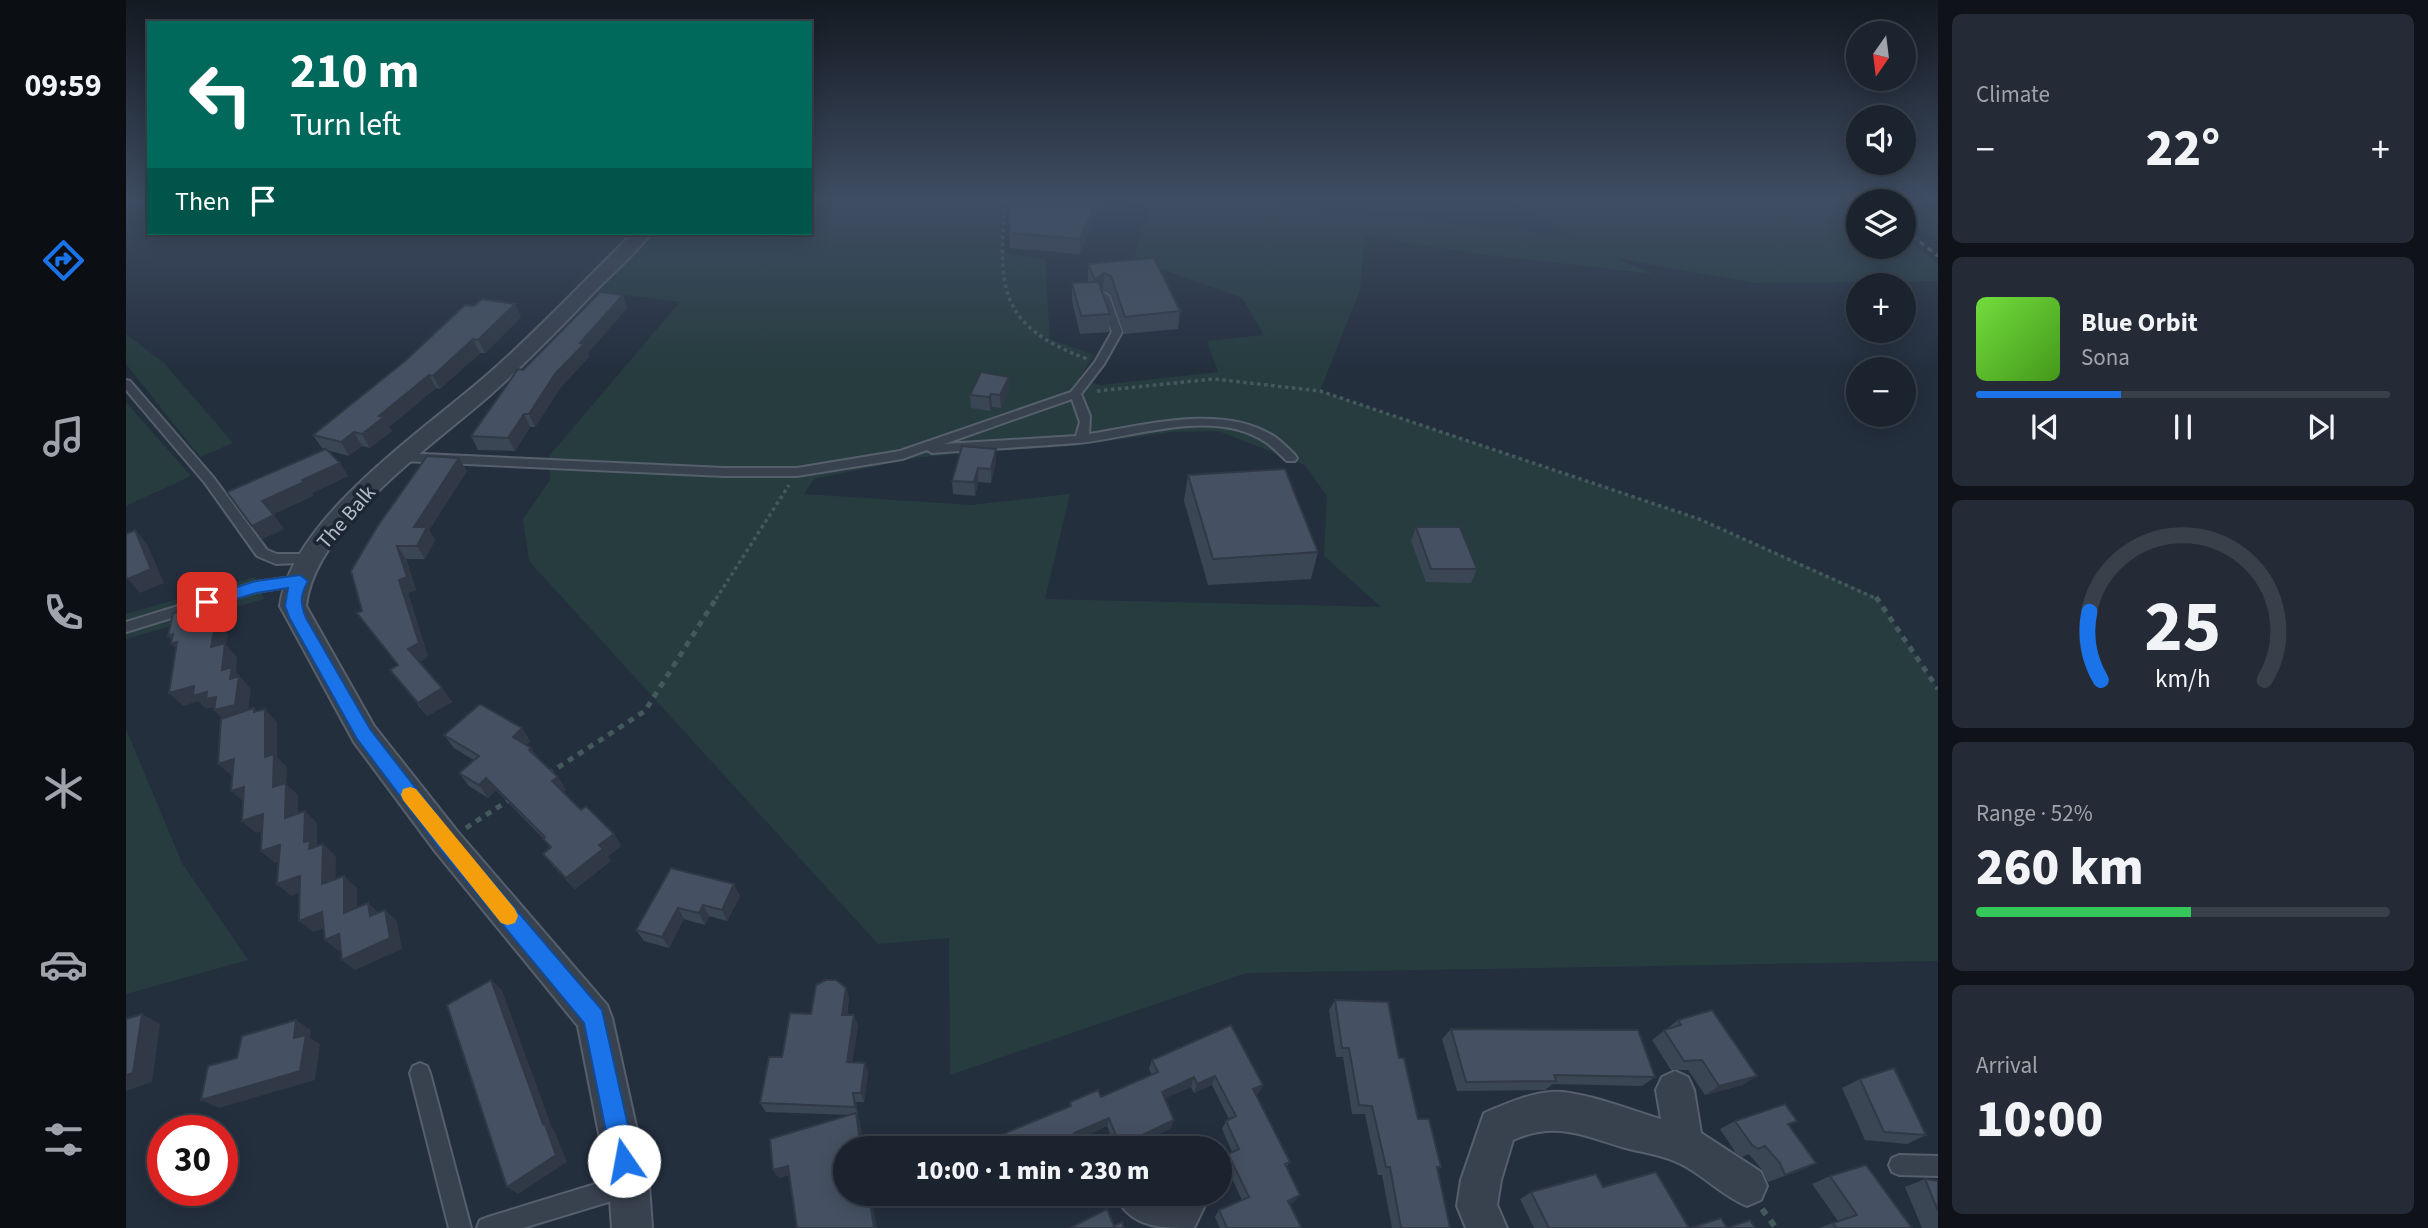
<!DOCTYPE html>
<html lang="en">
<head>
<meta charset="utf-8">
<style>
	:root { --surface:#1b232e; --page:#242b36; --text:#f1f3f6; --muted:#a0a4aa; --line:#39404a; --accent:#1a73e8 }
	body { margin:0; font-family:"Source Sans 3",sans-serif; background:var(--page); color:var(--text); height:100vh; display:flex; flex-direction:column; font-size:26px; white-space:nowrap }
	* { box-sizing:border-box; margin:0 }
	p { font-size:23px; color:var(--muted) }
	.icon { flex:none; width:38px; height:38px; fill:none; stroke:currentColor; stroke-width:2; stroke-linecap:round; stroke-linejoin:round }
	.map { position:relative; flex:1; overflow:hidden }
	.panel { display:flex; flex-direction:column; gap:14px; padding:14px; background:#0f1319; width:490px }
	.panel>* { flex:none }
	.banner { position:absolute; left:21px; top:21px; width:665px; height:214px; border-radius:0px; box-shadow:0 4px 18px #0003,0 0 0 2px var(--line); background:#00695c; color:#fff; overflow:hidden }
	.needle { width:46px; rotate:194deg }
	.tools { position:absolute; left:1720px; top:21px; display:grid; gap:14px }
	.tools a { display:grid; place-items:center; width:70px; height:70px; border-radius:50%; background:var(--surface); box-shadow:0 4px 18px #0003,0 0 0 2px var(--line); font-size:35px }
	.speed { position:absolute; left:21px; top:1115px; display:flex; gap:14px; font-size:35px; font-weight:700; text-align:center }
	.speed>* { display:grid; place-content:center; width:91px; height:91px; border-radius:50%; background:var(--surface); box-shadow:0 4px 18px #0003,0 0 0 2px var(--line); line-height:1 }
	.speed .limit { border:10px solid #d22; background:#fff; color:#111 }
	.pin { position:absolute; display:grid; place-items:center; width:60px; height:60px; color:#fff; margin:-30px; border-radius:14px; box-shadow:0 4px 10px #0006 }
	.me { position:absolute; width:77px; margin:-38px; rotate:348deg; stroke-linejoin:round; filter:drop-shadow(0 0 5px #0008) }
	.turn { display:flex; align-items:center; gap:24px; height:147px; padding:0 28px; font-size:32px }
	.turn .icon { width:91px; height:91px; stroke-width:2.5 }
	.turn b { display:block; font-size:49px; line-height:60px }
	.then { display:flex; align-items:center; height:66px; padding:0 28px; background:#0003; gap:14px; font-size:26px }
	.big { font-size:52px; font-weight:800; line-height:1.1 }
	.panel .widget { flex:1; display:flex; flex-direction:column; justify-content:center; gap:10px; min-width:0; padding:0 24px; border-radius:10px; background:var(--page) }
	.panel .dial { align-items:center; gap:0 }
	.dial svg { height:182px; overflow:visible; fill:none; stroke:var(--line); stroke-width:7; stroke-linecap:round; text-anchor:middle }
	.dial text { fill:var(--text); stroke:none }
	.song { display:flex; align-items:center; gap:21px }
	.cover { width:84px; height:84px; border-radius:10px; background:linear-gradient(135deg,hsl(100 70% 55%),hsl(100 70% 35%)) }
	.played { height:7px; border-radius:4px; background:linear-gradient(90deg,var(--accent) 35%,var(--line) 35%) }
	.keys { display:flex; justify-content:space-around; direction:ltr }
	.heat { display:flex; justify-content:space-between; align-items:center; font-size:38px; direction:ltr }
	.charge { height:10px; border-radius:5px; background:linear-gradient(90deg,#34c759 52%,var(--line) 0) }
	.trip { position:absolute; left:707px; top:1136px; width:399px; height:70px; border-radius:35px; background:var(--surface); box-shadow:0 4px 18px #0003,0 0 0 2px var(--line); font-weight:800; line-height:70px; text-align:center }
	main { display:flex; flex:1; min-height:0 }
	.tab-bar { display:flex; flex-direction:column; width:126px; justify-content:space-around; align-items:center; background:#0b0e12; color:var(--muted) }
	.tab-bar .icon { width:49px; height:49px }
	.tab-bar .active { color:var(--accent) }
	.tab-bar b { font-size:32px; color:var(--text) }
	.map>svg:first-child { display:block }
</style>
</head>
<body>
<main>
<nav class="tab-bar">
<b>09:59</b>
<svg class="icon active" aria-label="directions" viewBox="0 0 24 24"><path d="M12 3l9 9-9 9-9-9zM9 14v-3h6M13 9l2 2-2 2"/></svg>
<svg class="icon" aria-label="music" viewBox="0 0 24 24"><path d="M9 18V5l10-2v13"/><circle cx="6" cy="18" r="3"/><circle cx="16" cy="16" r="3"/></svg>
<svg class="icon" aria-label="phone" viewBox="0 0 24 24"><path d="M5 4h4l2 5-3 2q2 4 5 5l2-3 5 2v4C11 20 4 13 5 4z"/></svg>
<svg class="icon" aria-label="climate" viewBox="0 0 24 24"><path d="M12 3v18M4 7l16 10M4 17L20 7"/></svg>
<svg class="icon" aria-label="car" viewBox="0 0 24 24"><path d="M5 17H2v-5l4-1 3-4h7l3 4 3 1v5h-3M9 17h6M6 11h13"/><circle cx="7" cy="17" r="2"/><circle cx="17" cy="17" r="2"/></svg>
<svg class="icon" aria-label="filters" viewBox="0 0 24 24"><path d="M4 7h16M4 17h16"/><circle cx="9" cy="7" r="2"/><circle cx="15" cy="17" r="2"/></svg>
</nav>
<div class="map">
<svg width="1812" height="1228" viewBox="0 0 1812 1228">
	<rect width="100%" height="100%" fill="#242f3e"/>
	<!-- green -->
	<path fill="#263c3f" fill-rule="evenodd" d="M684,198H883L879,203L875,253L919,259L924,339L968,355L953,379L974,385L1092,372L1081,341L1138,335L1116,298L1008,259L1024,204L976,198H1076L1444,236L1402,211L1390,198H1722L1732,206V247H1778V238L1812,263V281L1628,283L1488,258L1528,274L1362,255L1239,236L1234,290L1194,391L1573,519L1750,597L1812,689V961L1120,973L824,1075L823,938L752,944L403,561L397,519L424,480L423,456L554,302L466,291L527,233H684ZM1092,431L1179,465L1201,496L1198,556L1255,607L919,599L944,494L845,505L678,494L688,479L796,457L955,445L1046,432Z
		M1751,198H1787L1812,214V241L1778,217V201H1756Z
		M0,334L38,363L107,443L74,457L0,364Z
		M0,402L65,476L0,506Z
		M129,577L138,599L0,639V614Z
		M0,729L56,863L122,960L0,994Z"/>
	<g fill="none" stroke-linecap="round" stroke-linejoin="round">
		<defs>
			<path id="service" d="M978,293L983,296L996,332L978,364L955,394L964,416L963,434C1019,425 1098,403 1149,437C1156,442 1163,449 1169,455L1171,458L1169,461H1161C1154,455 1148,448 1141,443C1088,406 1009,438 951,443C903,447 854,449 806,453L801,450L776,459L671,476H598L276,461L270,457L276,453L598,468H671L774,451L945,392L969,362L986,332L973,296ZM946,399L954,422L950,436L818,444Z
				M0,380L4,381L87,477L141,550L151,554H185L192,559L190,562L150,564L131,556L79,483L0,390Z
				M174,576L179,578L181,581L179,584L130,592L0,632V622L130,582Z
				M294,1063L301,1066L304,1073L345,1228H323L284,1073L287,1066Z
				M1773,1155L1812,1156V1176L1773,1175L1766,1172L1763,1165L1766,1158Z
				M502,1174L509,1178L513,1185L509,1192L502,1196L397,1228H351L354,1220L362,1217Z"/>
			<path id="minor" d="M507,233H525C510,253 490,270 473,287C437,325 401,362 363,396C307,445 188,527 180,606L248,726L331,831L481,1005L486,1018L523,1185L526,1228H486L483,1185L452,1026L309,851L228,742L154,606C165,517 306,425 369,368C417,325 461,278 507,233Z
				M1549,1071L1562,1077L1568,1090L1575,1133L1635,1172L1641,1186L1635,1200L1621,1206C1594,1195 1574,1171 1548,1161C1532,1154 1513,1152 1496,1147C1456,1135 1429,1121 1387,1140L1375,1180L1371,1205L1381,1228H1340L1331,1206L1335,1180L1358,1113C1380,1104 1401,1094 1425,1092C1451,1089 1507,1111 1535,1119L1530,1090L1536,1077Z
				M993,1194H1082L1083,1197L1068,1228C1035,1228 1006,1228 991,1198Z"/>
		</defs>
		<!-- service casing -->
		<use href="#service" stroke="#565f6c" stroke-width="4"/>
		<!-- minor casing -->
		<use href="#minor" stroke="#565f6c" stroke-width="4"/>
		<!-- path-far2 -->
		<path stroke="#44595c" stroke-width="3.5" stroke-dasharray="3.5 3.5" stroke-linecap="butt" d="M842,198L879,203C872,289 873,326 961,359
			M971,391L1088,379L1194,391L1573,519L1751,599
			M590,599L663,485"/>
		<!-- path-far1 -->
		<path stroke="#44595c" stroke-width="5" stroke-dasharray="6 6" stroke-linecap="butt" d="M1750,597L1812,689
			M422,774L519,711L591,597
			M340,828L386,798"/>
		<!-- path -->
		<path stroke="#44595c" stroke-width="6" stroke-dasharray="7 7" stroke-linecap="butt" d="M1636,1209L1650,1228"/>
		<!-- service -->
		<use href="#service" fill="#38414e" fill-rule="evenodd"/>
		<!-- minor -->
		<use href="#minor" fill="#38414e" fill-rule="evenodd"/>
		<!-- rail -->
		<path stroke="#5a6575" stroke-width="3.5" stroke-dasharray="5 5" stroke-linecap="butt" d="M1736,198L1741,201
			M1778,230L1812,256"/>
	</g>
	<!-- wall -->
	<path fill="#3b4654" d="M952,198H975L974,205L954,254L884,248L883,200Z
		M962,264L1054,311L1052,329L998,334L984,294L977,291L984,314L983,332L954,334L946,301V283L962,282Z
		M497,295L501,308L462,353L463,357L435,387L409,427H404L389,451L352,450L345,436L397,370Z
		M395,317L359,353H354L314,389L310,388L263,427L266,431L244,448L236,446L223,456L201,450L222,476L186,493L187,496L147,514L158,529L136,539L126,526L200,449L196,448L187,435L279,361Z
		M883,390L875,408L866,407L864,411L845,408L844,395Z
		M836,446L870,462L865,483L852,482L849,496L827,494L826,481Z
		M341,471L303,530L309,540L299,559H280L290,590L282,593L302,657L293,662L316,688L326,702L301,716L264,670L272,666L236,611L251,527Z
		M1062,475L1192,552L1185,579L1082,585L1058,501Z
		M1290,527L1351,569L1345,583L1300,582L1285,541Z
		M396,728L404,741L400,745L414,760L432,777L440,790L437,792L455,810L488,834L495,846L482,856L485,861L449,889L426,865L417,854L424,848L417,838L370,790L362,798L343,786L333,773L348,760L328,748L318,735Z
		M545,868L614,896L601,921L583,916L579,925L558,919L543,948L518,941L510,930Z
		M720,988L723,998L721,1015L732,1025L726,1062L742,1072L738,1102H730L732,1115H731L734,1122L663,1175L653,1178L647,1170L725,1115L640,1112L634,1103L656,1057L685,1014Z
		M1209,1000L1273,1058L1292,1119L1315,1167L1311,1170L1324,1228H1266L1256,1175H1252L1239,1114H1226L1217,1057H1210L1203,1010Z
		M1552,1020L1631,1076L1616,1085L1579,1095L1562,1070H1545L1526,1040Z
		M1325,1029L1529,1077L1516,1086L1427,1084L1419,1090L1331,1091L1316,1039Z
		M1026,1060L1137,1085L1132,1094L1130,1095L1164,1162L1160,1167L1168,1202L1164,1204L1174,1228H1094L1089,1217L1093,1210L1116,1200L1098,1161L1102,1154L1106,1152L1096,1129L1100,1121L1103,1119L1086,1085L1068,1093L1065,1087L1039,1098L1045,1128L1021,1140L1019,1148H990L981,1126L950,1140L953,1148H880L877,1134L943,1107L944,1102L975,1097L1026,1075L1023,1069Z
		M1734,1079L1800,1135L1781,1144L1739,1140L1716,1088Z
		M1609,1121H1671L1662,1125L1690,1163L1673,1171L1642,1182L1637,1171L1623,1154L1616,1157L1610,1153L1594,1129Z
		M1704,1176L1786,1228H1693L1712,1221L1686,1184Z
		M1799,1179L1812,1181V1228H1796L1779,1187Z
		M1477,1187L1563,1228H1408L1394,1199L1405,1192Z"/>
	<!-- shaded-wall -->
	<path fill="#303945" d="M972,198H975L974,205L954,254V239Z
		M978,273L977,291L971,295V278Z
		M497,295L501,308L462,353L463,357L435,387L409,427L403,414L429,374L454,343Z
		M389,304L395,317L359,353L352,340Z
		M347,339L354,353L314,389L307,376Z
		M303,375L310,388L263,427L266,431L244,448L236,434L253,416Z
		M883,377V390L875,408L874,395Z
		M865,394L866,407L864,411L863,397Z
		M398,414L404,427L389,451L382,438Z
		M228,432L236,446L223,456L215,442Z
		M870,449V462L865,483V469Z
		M333,458L341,471L303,530L309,540L299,559L291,546L288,527Z
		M214,463L222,476L186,493L187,496L146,515L136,501L176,480Z
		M852,468V482L849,496L848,482Z
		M148,515L158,529L136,539L126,526Z
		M9,530L21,544L38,583L14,593L2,579Z
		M271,546L280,559L290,590L282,593L302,657L292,662L282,649L273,580Z
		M79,606L91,619V622L102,635L100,645L111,657L110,672L125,689L121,718L101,723L88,710H90L87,707L80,709L72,701L57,706L43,693L96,670L75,625Z
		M47,634L58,657L45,644L49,643L42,636Z
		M316,688L326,702L301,716L292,703Z
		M128,708L139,720V709L151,722V757L161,767L160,784L172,795V830L159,818L147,787L128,712Z
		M396,728L404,741L395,750L387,737Z
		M405,748L414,760L403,750Z
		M108,759L121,771L106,776L92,764Z
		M432,777L440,790L434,794L426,781Z
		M360,778L370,790L362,798L353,785Z
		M118,787L119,803L105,791Z
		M179,811L191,823V847L196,861L178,842Z
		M137,814L150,826L130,833L116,821Z
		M488,834L495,846L482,856L485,861L449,889L440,878L473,845Z
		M197,844L210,856L209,896L196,884Z
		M154,845L168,857L149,863L135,851Z
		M174,876L188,888L165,896L151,884Z
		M218,876L231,888V924L218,913Z
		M608,884L614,896L601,921L596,910Z
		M242,903L254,914L244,916Z
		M577,905L583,916L579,925L573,913Z
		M552,908L558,919L543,948L536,937Z
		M259,910L271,921L276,949L229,970L216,960Z
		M196,912L209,924L187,932L173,921Z
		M213,934L226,945L212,951L199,940Z
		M365,980L376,990L426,1128L428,1130L441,1162L392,1194L381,1187L417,1124Z
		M720,988L723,998L719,1025L716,1015Z
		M16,1014L34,1024L26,1082L0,1091V1075Z
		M728,1015L732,1025L725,1071L721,1062Z
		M170,1020L185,1030L184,1038L194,1044L189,1080L93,1108L75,1100L168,1038Z
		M739,1063L742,1072L738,1102L735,1093Z
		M1089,1076L1086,1085L1068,1093L1071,1084Z
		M1631,1076L1616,1085L1579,1095L1593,1086Z
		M1068,1077L1065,1087L1033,1101L1036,1092Z
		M1137,1085L1132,1094L1122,1098L1127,1089Z
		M727,1093L730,1102L732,1115L729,1107Z
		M730,1113L734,1122L738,1148H735Z
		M983,1118L981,1126L947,1142L948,1133Z
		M1048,1120L1045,1128L1016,1142L1018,1134Z
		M1021,1141L1019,1148H1006Z
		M1690,1163L1673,1171L1642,1182L1659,1175Z
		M662,1166L667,1174L653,1178L647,1170Z
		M743,1194H745L751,1228H748Z
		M900,1194H918L897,1202V1195Z
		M1174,1195L1168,1202L1156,1208L1162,1201Z"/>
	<!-- building -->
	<path fill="#455162" stroke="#303945" stroke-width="2" d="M885,198H972L954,239L884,233L883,200Z
		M1028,258L1054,311L999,317L985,276L978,273L971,278L984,314L955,316L946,283L970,282L962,264Z
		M474,292L497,295L454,343L458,344L429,374L403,414H398L382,438L345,436L392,369L397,370Z
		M356,299L389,304L352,340L347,339L307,376L303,375L253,416L258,417L236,434L228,432L215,442L187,435L279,361L339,305L348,306Z
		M855,372L883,377L874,395L865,394L863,397L844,395Z
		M836,446L870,449L865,469L852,468L848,482L826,481Z
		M200,449L214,463L176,480L178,482L136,501L148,515L126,526L101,492Z
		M301,456L333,458L288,527H301L291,546H271L281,577L273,580L293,643L282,649L316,688L292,703L264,670L272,665L231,613L236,611L225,571L251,527Z
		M1159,469L1192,552L1087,559L1062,475Z
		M1290,527H1334L1351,569H1305Z
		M9,530L25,569L2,579L0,576V534Z
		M79,606L75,625L90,621L85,647L99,643L96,670L106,667L104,679L113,676L109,705L88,710L90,697L80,699L81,692L67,696L68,686L43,693L51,642L45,644L47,634L42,636L47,613Z
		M354,704L396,728L387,737L405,748L403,750L432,777L426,781L455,810L460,806L488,834L473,845L477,849L440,878L417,854L425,847L417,839L419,837L360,778L353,785L333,773L353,756L318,735Z
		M128,708V712L139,709V757L148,754L147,787L160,783L159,818L179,811L178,842L184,840L183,849L197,844L196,884L218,876V913L242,903L244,916L259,910L264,938L216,960L213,934L199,940L196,912L173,921L174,876L151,884L154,845L135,851L137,814L116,821L118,787L105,791L108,759L92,764L95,719Z
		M545,868L608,884L596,910L577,905L573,913L552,908L536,937L510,930Z
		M365,980L417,1124L418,1122L430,1155L381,1187L321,1005Z
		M700,980H710L720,988L716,1015H728L721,1062L739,1063L735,1093H727L729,1107L634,1103L643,1057H656L664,1013L685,1014L690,985Z
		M1209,1000L1262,1002L1273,1058H1278L1292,1119H1303L1315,1167H1311L1324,1228H1275L1264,1167H1260L1246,1106L1233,1105L1223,1048H1216Z
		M1586,1010L1631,1076L1593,1086L1576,1060L1558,1061L1538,1030L1555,1025L1552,1020Z
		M16,1014L7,1073L0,1075V1019Z
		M170,1020L168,1038L180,1035L174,1071L75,1100L82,1066L111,1058L116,1036Z
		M1105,1025L1137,1085L1127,1089L1164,1162L1159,1164L1174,1195L1162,1201L1175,1227L1172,1228H1101L1093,1210L1123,1197L1102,1154L1113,1149L1100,1121L1110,1116L1089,1076L1071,1084L1068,1077L1036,1092L1048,1120L1018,1134L1021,1141L1006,1148H995L983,1118L948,1133L953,1148H882L877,1134L945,1106L944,1102L972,1090L975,1097L1032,1072L1026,1060Z
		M1325,1029L1512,1030L1529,1077L1428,1075L1430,1081L1340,1082Z
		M1768,1068L1800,1135L1758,1132L1734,1079Z
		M1659,1104L1671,1121L1662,1124L1690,1163L1659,1175L1654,1163L1639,1146L1632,1149L1626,1145L1609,1121Z
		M730,1113L735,1148H719V1194H743L748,1228H671L662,1166L647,1170L644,1139Z
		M1740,1165L1786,1228H1710L1707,1223L1731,1215L1704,1176Z
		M1530,1172L1563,1228H1423L1405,1192L1470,1174L1477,1187Z
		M1799,1179L1812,1181V1211Z
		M981,1209L988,1226L996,1222L998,1228H944Z
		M1595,1218L1601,1228L1624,1220L1629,1228H1565Z"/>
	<!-- sky -->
	<linearGradient id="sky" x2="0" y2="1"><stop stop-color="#141a22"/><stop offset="0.54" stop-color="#3f4d63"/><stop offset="1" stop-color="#3f4d63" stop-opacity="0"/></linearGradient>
	<rect width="1812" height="370" fill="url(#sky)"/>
	<!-- route -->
	<path fill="#1a73e8" stroke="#114b97" stroke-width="2" d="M174,575L182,581C174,595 174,603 180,618L244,729L327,836L476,1010L510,1161L507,1169L498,1173L490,1169L486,1161L458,1023L313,848L231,739L164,619L159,606L162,588L130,593L81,608L73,602L76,598L130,581Z"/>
	<!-- slow -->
	<path fill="#f59e0b" d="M284,787L290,789L389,909L392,916L389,923L382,925L375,923L277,800L275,795L277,789Z"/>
	<g text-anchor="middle" stroke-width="7" stroke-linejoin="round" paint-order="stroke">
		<!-- street labels -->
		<g font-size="21" fill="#b4bcc9" stroke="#1d2633">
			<text transform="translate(220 517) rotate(-49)" y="7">The Balk</text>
		</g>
	</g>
</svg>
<div class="tools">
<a><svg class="needle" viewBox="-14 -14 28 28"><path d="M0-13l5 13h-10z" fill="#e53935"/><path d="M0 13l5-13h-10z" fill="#a0a4aa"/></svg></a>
<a><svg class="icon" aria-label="sound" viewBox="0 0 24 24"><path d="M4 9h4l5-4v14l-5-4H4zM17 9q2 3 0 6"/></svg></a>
<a><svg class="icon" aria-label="layers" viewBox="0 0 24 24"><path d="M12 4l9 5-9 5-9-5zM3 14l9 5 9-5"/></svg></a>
<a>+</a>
<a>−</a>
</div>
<div class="speed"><div class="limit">30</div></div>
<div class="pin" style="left:81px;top:602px;background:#d93025"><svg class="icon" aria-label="arrive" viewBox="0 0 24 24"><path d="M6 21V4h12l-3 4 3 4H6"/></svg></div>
<svg class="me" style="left:498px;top:1161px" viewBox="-20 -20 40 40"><circle r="19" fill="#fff"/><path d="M0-13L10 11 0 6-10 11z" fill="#1a73e8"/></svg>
<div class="trip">10:00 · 1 min · 230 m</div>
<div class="banner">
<div class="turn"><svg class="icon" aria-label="left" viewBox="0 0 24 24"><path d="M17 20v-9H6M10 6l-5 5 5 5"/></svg><div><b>210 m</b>Turn left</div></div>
<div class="then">Then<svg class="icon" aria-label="arrive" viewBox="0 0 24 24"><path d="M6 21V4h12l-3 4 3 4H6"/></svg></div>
</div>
</div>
<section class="panel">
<div class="widget"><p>Climate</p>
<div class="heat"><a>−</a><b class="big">22°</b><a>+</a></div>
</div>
<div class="widget">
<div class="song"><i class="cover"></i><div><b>Blue Orbit</b><p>Sona</p></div></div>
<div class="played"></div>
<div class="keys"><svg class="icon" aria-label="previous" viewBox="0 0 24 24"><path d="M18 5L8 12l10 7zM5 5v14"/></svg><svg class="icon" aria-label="pause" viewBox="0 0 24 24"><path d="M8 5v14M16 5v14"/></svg><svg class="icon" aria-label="next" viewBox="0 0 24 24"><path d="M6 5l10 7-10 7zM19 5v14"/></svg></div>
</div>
<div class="widget dial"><svg viewBox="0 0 100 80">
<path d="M14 69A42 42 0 1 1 86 69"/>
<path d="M14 69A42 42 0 0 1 9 39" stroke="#1a73e8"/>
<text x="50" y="56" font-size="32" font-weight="700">25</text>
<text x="50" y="72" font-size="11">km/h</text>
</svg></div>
<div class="widget"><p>Range · 52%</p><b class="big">260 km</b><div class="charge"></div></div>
<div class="widget"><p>Arrival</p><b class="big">10:00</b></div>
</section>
</main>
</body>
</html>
